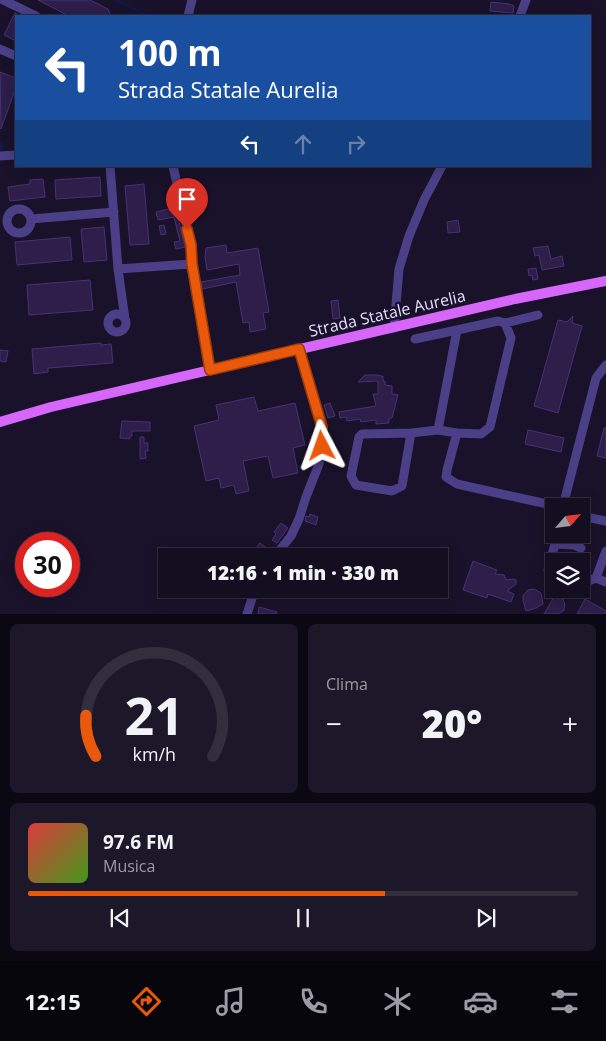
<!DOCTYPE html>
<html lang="it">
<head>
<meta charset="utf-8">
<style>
	:root { --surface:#130e20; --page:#1c1729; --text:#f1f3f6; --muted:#9d9ca5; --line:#322e3e; --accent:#ea580c }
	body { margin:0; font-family:"Open Sans",sans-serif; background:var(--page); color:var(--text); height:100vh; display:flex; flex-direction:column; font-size:19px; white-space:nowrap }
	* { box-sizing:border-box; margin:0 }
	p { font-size:16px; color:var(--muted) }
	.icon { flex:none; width:28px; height:28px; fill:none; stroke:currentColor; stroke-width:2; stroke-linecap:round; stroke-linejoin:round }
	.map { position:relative; height:614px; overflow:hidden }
	.panel { display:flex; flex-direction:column; gap:10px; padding:10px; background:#0a0812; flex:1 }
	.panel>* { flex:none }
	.banner { position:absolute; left:15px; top:15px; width:576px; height:152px; border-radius:0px; box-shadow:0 2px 12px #0003,0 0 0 1px var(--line); background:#1a4fa0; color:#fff; overflow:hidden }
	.needle { width:32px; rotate:62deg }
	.fabs { position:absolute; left:545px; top:498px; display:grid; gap:10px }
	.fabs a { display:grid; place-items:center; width:45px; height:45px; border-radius:0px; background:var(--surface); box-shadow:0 2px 12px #0003,0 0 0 1px var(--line); font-size:25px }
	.speed { position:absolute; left:15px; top:532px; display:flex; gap:10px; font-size:25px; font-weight:700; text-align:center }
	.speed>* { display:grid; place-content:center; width:65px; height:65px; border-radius:50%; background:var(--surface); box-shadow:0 2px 12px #0003,0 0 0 1px var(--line); line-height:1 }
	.speed .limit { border:8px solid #d22; background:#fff; color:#111 }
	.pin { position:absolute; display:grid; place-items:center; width:42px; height:42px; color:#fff; margin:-51px -21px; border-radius:50% 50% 50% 0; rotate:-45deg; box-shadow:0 0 5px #0007 }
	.pin .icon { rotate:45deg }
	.me { position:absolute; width:55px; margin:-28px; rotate:356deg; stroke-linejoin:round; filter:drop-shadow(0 0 4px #0008) }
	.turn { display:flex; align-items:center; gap:18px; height:105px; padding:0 20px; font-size:22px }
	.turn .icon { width:65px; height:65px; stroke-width:2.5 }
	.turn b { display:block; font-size:35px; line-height:42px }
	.lanes { display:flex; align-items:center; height:48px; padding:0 20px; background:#0003; justify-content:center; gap:25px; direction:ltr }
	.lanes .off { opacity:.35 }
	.big { font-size:38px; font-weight:800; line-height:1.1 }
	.panel .tile { flex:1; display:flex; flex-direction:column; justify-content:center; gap:8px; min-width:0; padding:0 18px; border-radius:8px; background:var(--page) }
	.panel .dial { align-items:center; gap:0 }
	.dial svg { height:130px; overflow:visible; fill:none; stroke:var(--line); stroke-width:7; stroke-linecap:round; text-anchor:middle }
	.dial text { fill:var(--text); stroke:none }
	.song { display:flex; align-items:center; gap:15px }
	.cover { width:60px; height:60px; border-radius:8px; background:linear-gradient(135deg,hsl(0 70% 55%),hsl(100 70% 35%)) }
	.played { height:5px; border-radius:2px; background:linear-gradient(90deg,var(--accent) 65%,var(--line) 65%) }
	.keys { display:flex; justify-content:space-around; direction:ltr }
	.heat { display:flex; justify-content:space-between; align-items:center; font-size:28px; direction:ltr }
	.panel .tiles { flex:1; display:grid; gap:10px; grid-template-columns:1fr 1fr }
	.tile:last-child { grid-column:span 2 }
	.trip { position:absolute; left:158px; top:548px; width:290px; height:50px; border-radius:0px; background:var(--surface); box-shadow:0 2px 12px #0003,0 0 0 1px var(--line); font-weight:800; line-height:50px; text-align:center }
	.menu { display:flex; height:80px; justify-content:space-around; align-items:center; background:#08060d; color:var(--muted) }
	.menu .icon { width:35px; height:35px }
	.menu .on { color:var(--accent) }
	.menu b { font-size:22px; color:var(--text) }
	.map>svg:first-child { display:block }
</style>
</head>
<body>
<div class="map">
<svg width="606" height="614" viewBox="0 0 606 614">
	<rect width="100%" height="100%" fill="#19122a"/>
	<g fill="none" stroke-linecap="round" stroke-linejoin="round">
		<!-- stream -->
		<path stroke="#0d1a48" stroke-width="2" d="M116,0L149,16"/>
		<!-- canal -->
		<path stroke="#0d1a48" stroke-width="7" d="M0,146H1"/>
	</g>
	<!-- building -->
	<path fill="#2d1e4a" stroke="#483176" d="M38,0H90L108,9L111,16H69Z
		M491,2L509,4L514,6L513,13L490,11Z
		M15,13H16V41L4,35Z
		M0,72L16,78V87L1,129Z
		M100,177L101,196L56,199L55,180Z
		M43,179L45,197L10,201L8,187L30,184V180Z
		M144,184L149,244L130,245L125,186Z
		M169,209V211L176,209L185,247L176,249L174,242L180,241L174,217L158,220L156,212Z
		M458,220L460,232L448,233L447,222Z
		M164,225L166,234L161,235L159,226Z
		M104,227L107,260L84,262L81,229Z
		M70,237L72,260L17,265L15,242Z
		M226,245L227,253L258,248L269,312L263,313L266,329L250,332L249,322L243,323L236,282L202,289L201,282L240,275L239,264L207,270L205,257L206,248Z
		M548,246L551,259L562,256L564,266L542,270L539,255L535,256L533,248Z
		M536,268L538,279L533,280L532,275L529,276L528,269Z
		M90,280L93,310L29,315L27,285Z
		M338,300L340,318L333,319L331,301Z
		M573,316L572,323L582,326L558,413L534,406L558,320L567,322Z
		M101,343V345L111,344L113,363L48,368V372L34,374L32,349Z
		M0,350L8,351L6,362L0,361Z
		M365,375H379L380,376H383V381H385V385L392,386V394L398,395L392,418H389V423L376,424V420L361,422L360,419L347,421L346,417L340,418L339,412L376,406L373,394H378V381L358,382Z
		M254,397L258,411L295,403L305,445L293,448L298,473L273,478L268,456L243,461L249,491L236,494L234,485L221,488L219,478L206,481L194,426L219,420L216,405Z
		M330,403L335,416L328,418L324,405Z
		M122,421L150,422V431H132V436H130V439L120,438Z
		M604,428H606V458L597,456Z
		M528,430L564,438L561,452L525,444Z
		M140,437H144V443H148V451H145L146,458L140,459Z
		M310,514L318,517L316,525L305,521L306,516L309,517Z
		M281,523L288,528L277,543L272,540L276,534L274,532Z
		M260,543L269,550L264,556H259L253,552Z
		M473,561L497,570L495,574L504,575L506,580L515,579L516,580V584L507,591L514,594L511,602L488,594L487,598L463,590Z
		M534,589L541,593L543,604L536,608L526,611L523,600V596L528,590Z
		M557,596L563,599L565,605L564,610L559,614H544L554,597Z
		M585,599L606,611V614H577Z
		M259,607L277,612L276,614H258Z"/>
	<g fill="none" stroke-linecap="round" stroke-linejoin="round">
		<!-- minor -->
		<path stroke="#4b3f87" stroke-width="9" d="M3,0L36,16
			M188,16L192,0
			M520,16L526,0
			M0,49L16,56
			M0,156L16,155
			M110,166L118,269L125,319
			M173,166L191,245V264L210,370
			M7 221a12 12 0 1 1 24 0a12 12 0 1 1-24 0Z
			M31,219L114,212
			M118,269L191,264
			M108 323a9 9 0 1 1 18 0a9 9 0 1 1-18 0Z
			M394,328L399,269L409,236L424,200L442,166
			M415,339L457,330
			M438,430L457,433L481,434L490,427L511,338L505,323
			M411,433L402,486L392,491L356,485L351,476L359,437L362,434L411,433L438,430L457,330L498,321L505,323L538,315
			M457,433L447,470L446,477L457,484L556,506
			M563,506L596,378L606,365
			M581,516L606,521
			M606,551L596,578L606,582
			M275,556L291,536L299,519L306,497L319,464L322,446V427L299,349
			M554,571L548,570L555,544L574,545L581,548
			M581,578L591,580L596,578
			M247,614L255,589"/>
		<!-- major -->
		<path stroke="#d767fa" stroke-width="10" d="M0,422L51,407L210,370L515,299L606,281"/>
	</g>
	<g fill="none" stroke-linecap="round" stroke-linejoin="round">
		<defs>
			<path id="route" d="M187,229L191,245L192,264L210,370L299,349L322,427V446"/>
		</defs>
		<!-- route casing -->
		<use href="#route" stroke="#983908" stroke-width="12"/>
		<!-- route -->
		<use href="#route" stroke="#ea580c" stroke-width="9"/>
	</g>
	<g text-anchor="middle" stroke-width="5" stroke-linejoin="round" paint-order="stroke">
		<!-- street labels -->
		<g font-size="16" fill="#e5dcfe" stroke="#19122a">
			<text transform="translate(387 313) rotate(-13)" y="6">Strada Statale Aurelia</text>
		</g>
	</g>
</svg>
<div class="fabs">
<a><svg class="needle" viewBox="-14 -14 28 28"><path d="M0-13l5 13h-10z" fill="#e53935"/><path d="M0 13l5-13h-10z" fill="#9d9ca5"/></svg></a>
<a><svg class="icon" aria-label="layers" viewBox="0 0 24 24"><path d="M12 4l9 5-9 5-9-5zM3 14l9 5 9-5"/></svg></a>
</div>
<div class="speed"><div class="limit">30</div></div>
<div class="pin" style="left:187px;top:229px;background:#d93025"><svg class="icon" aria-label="arrive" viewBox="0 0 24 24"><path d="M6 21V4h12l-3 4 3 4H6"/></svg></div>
<svg class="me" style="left:322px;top:446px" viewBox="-20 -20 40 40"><path d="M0-17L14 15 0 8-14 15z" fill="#ea580c" stroke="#fff" stroke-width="4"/></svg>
<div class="trip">12:16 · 1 min · 330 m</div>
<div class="banner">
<div class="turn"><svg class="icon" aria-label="left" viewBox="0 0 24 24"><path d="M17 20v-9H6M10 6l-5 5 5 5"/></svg><div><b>100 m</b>Strada Statale Aurelia</div></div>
<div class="lanes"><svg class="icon" aria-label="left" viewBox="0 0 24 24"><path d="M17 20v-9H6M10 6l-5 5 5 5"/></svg><svg class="icon off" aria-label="ahead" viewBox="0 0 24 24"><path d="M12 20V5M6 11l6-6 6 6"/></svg><svg class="icon off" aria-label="right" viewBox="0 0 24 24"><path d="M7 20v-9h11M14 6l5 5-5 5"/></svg></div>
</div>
</div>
<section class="panel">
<div class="tiles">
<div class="tile dial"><svg viewBox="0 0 100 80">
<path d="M14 69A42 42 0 1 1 86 69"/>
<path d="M14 69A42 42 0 0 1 8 44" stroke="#ea580c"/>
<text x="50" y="56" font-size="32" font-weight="700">21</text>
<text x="50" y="72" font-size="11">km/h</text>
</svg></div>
<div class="tile"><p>Clima</p>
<div class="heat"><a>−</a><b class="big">20°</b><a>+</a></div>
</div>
<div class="tile">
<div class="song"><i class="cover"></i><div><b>97.6 FM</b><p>Musica</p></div></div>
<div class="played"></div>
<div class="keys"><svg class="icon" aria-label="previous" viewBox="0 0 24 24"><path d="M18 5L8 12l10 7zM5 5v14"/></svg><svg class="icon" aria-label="pause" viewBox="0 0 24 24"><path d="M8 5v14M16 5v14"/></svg><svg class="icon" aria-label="next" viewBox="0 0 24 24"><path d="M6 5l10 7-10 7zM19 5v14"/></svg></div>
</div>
</div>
</section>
<nav class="menu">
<b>12:15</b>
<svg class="icon on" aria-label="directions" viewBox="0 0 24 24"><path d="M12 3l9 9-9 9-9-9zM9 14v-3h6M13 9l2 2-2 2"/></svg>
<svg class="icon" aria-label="music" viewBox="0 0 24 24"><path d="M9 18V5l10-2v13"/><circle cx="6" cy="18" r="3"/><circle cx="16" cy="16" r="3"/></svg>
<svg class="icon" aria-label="phone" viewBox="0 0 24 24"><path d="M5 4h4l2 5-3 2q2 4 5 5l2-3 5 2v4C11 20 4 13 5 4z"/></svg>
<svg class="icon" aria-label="climate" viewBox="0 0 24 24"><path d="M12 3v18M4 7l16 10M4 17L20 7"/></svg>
<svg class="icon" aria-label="car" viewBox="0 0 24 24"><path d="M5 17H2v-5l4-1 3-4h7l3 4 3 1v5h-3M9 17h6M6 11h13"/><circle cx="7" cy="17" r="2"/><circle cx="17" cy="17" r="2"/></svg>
<svg class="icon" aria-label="filters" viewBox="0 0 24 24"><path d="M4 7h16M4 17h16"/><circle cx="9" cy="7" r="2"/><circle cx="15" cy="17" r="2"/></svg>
</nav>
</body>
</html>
